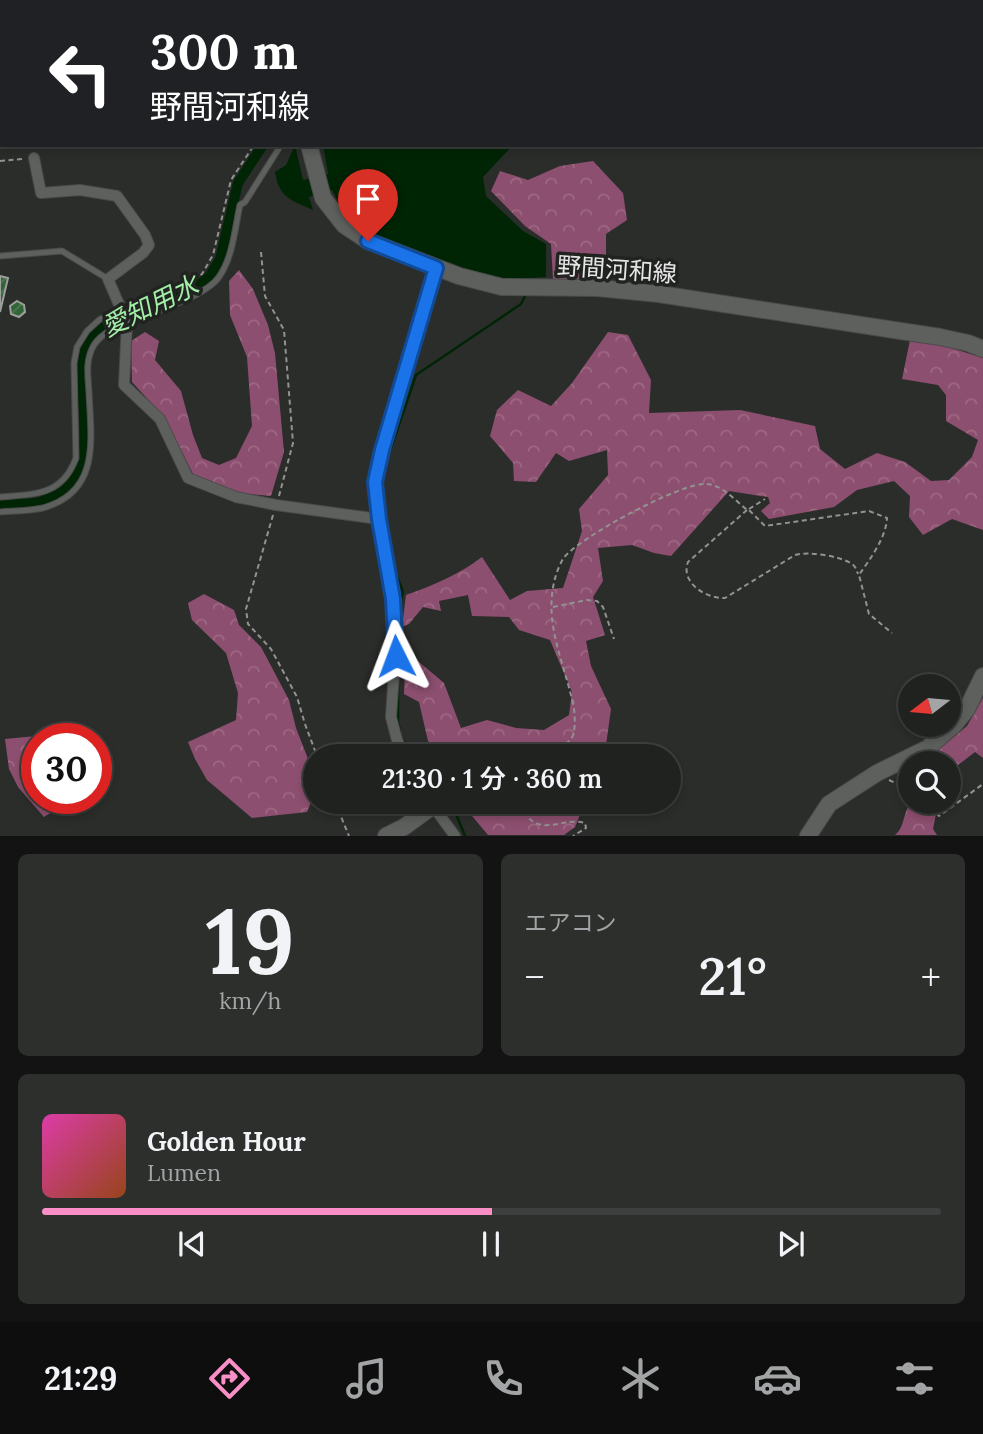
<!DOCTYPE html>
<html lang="ja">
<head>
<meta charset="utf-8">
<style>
	:root { --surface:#202220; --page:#2d2f2d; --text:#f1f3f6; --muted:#a2a4a5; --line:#3d3f3e; --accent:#fa8fc7 }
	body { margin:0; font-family:Lora,"Noto Sans JP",serif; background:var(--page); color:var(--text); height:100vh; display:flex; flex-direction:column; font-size:26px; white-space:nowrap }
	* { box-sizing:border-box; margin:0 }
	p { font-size:23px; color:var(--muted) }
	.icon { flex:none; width:38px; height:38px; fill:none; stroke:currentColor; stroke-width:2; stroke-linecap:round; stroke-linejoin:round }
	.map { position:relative; height:836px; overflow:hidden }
	.details { display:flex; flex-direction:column; gap:18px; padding:18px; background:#121312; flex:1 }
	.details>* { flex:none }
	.banner { position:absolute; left:0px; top:0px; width:984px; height:147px; box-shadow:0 4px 10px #0003,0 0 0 2px var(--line); background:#202124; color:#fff; overflow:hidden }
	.needle { width:46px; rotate:254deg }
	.buttons { position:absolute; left:898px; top:674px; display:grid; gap:14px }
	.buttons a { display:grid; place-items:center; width:63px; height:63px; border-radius:50%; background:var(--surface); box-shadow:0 4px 10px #0003,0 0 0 2px var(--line); font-size:35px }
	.speed { position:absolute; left:21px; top:723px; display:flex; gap:14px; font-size:35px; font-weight:700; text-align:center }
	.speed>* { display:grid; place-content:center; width:91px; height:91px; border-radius:50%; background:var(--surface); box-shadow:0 4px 10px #0003,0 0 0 2px var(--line); line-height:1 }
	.speed .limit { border:10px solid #d22; background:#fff; color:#111 }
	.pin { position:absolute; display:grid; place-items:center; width:60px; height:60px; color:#fff; margin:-72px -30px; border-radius:50% 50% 50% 0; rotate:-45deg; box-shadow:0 0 7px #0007 }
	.pin .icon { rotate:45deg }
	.me { position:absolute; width:77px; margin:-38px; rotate:357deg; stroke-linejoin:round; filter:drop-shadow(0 0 5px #0008) }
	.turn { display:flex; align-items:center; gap:24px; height:147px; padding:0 35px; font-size:32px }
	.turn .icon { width:91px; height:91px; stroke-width:2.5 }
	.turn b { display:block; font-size:49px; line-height:60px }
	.big { font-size:52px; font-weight:600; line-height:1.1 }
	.details .widget { flex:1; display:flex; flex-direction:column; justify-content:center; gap:10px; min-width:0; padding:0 24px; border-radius:10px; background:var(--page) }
	.details .dial { align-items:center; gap:0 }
	.dial b { font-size:91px; line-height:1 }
	.song { display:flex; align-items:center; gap:21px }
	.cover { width:84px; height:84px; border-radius:10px; background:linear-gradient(135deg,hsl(320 70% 55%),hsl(20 70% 35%)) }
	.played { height:7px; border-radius:4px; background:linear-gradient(90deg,var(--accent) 50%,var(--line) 50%) }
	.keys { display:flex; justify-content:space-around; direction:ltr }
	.heat { display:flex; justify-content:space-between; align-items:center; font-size:38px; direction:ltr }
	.details .tiles { flex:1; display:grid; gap:18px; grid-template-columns:1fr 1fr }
	.widget:last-child { grid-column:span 2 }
	.trip { position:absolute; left:303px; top:744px; width:378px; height:70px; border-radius:35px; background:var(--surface); box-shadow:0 4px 10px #0003,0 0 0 2px var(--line); font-weight:600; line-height:70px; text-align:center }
	.tabs { display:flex; height:112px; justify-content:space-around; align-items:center; background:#0d0e0d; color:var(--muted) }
	.tabs .icon { width:49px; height:49px }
	.tabs .current { color:var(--accent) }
	.tabs b { font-size:32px; color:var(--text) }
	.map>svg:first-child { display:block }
</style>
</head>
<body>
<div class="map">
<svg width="983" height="836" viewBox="0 0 983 836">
	<defs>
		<pattern id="forest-crowns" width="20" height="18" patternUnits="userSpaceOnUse" patternTransform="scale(1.75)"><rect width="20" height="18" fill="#8d4f6f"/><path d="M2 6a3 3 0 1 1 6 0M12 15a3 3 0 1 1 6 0" fill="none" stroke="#9d6883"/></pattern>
		<pattern id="building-hatch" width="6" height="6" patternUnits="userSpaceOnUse" patternTransform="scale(1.75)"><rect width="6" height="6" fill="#316436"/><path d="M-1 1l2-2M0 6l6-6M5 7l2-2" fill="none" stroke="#4f7a53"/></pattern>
	</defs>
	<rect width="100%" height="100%" fill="#2b2d2b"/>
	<!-- forest -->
	<path fill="url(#forest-crowns)" d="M371,0H592V2H372Z
		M593,161L623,193L627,220L606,234V260L595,280L553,279L551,244L525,226L491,191L500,171L528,180L560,166Z
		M239,270L253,289L268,325L275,353L284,452L271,496L236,493L193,474L164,417L132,382L131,341L145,332L159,341L155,360L181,391L193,435L202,458L219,465L236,458L252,426L247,357L230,315L229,281Z
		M608,332L628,335L651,380L649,413L740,410L815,426L820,449L845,469L877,453L905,462L931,481L949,480L972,457L978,440L946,421V395L938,385L902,379L910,340L942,345L983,358V530L952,519L923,535L909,517L910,496L894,481L857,490L834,507L769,519L761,511L770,503L768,497L729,491L671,556L654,553L632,545L598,548L603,581L593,597L605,635L586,641L591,666L611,709L606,745L599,756H443L428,741L419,702L404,694L405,666L418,661L444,683L461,728L487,720L516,728L544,730L569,715L572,692L550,640L519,630L509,617L472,616L468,595L439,601L441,611L423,607L409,624L402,627L406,595C434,585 458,575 482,557L510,600L527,591L563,588L582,531L579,509L608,475L607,450L569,461L556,453L536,482L514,481L513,463L490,436L497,410L518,390L551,406L572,383Z
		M204,594L234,610L239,625L261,647L289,700L296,728L315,777V792L307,812L252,818L207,780L195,759L188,742L236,720L238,693L226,653L192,620L188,603Z
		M983,698V758L975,752L949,772L948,763H919L932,755L967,726Z
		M58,734L59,738H37V798H76L74,808C62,806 54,811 44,817L18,787L9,769L5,739Z
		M465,802H585L575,827L564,835H488L467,810Z
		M912,802L937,809L933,829L937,835H895C906,826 902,812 912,802Z"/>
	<!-- water -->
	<path fill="#002504" d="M250,0H371L372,2H251Z
		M295,145L303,180L328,174L323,145H513L483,177L486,196L523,231L546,244V277L501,280L437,262L374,235L351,218L339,203L332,190L309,197L313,210C291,200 279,198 275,172L286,165Z"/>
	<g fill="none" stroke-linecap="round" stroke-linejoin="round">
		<!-- stream -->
		<path stroke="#002504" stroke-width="2.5" d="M391,448L416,375L521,304L525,296
			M386,459L381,485L393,566L403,592L398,612
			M398,686V722L400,731
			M401,738L416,756
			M451,802L465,836"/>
		<!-- canal -->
		<path stroke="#002504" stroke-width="10" d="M213,0L214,2
			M0,505C13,504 31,505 43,501C96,481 84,433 82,388C81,375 80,362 85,350C89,339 95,331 104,323L196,287L209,277L220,259L238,183L263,145"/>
	</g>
	<!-- building -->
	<path fill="url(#building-hatch)" stroke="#9d9f9d" stroke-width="2" d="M0,276L8,278L0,312Z
		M17,301L24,305L25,312L19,317L11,314L10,306Z"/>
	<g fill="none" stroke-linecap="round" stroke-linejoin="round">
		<defs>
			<path id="lane" d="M204,0L205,2
				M0,256L62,251L108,279
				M0,497C35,494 62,496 76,458L74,363L77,347L87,331L99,320L121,307
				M0,512C14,511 29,511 43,508C101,492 91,439 89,392C88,376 85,360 94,345C102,333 116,327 129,322C153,312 205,297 219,277C233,257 235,228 240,205L245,202L281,145"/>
			<path id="street" d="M34,158L41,193L80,190L117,196L145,235L149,245L143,253L108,279L127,323L124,385L160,419L188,478L236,497L276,505L379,519
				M405,756L397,740L391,717L395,657L393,599L379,519L375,482L382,450L436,268
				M430,802L455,836"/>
			<path id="secondary" d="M226,0L227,2
				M309,145L323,198L344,225L368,241L459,276L502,287L598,288L659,294L940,337L968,343L983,349
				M386,836L404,827L433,806
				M808,836L829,804L877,773L928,748L940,737L954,725L967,709L983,676"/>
		</defs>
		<!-- lane casing -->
		<use href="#lane" stroke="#4a4b4a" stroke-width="7"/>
		<!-- street casing -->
		<use href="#street" stroke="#4a4b4a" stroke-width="12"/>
		<!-- secondary casing -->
		<use href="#secondary" stroke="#4a4b4a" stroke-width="18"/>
		<!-- path -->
		<path stroke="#919291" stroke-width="2" stroke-dasharray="5 3.5" stroke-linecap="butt" d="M895,0V2
			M180,2L182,0
			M855,2L857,0
			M874,2V0
			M907,2L911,0
			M0,33L2,36
			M0,102H2
			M0,161L23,159
			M261,252L265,296L284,330L293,443L279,496
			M130,304L190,282L202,274L213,255L231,180L254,145
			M749,509L765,499
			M747,510L688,562C680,583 707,599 725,598L795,555C809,551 840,556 852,564C856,567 856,569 858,574
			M273,515L246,609L248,624L271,649L297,697L305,724L317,756
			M553,607L587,600L597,601L603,607L614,639
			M543,756C552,748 565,746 570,740C576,735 575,717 574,709C567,671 548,634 552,595C553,583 557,569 563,559C576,539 683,481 707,484C722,485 736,501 747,510H749L765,526L869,511L887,518C886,538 870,559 859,575L869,614L892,633
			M889,780L910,790
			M335,802L349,836
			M529,802L528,817C542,835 566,817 585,823L586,828L573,836
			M924,802L939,816L983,784"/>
		<!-- lane -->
		<use href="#lane" stroke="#5e605e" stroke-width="5"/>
		<!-- street -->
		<use href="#street" stroke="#5e605e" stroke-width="10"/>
		<!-- secondary -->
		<use href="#secondary" stroke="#5e605e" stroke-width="16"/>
	</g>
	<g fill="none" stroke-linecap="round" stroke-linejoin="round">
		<defs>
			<path id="route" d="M368,241L436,268L382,450L375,482L379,519L393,599L396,656"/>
		</defs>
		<!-- route casing -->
		<use href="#route" stroke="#114b97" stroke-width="18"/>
		<!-- route -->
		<use href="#route" stroke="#1a73e8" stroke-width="12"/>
	</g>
	<g text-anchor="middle" stroke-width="7" stroke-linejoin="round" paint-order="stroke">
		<!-- street labels -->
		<g font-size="24" fill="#e5e6e5" stroke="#212321">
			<text transform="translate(617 270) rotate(4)" y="8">野間河和線</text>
		</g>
		<!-- water labels -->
		<g font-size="26" font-style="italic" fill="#a4efa8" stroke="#212321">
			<text transform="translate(150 306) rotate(-26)" y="9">愛知用水</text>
		</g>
	</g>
</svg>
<div class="buttons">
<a><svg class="needle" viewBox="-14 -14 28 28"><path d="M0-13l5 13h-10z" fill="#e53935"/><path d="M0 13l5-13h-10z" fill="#a2a4a5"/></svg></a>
<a><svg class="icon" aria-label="search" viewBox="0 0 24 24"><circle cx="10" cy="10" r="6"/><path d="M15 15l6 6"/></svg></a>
</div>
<div class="speed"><div class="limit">30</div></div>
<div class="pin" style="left:368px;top:241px;background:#d93025"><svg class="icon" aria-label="arrive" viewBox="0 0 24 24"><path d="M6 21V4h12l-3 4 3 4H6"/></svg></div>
<svg class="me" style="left:396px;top:656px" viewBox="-20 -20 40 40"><path d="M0-17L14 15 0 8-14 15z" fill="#1a73e8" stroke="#fff" stroke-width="4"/></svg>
<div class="trip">21:30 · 1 分 · 360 m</div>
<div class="banner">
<div class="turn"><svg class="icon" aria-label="left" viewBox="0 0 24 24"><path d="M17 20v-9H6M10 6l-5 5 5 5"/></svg><div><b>300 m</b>野間河和線</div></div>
</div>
</div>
<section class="details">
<div class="tiles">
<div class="widget dial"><b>19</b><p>km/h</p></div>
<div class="widget"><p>エアコン</p>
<div class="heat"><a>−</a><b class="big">21°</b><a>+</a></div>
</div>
<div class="widget">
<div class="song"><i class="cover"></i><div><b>Golden Hour</b><p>Lumen</p></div></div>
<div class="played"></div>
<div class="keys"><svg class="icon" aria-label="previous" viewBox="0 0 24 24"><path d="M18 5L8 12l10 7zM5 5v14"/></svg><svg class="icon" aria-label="pause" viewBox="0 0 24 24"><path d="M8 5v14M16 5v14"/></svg><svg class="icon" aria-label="next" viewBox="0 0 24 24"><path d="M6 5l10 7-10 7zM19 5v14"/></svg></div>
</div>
</div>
</section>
<nav class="tabs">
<b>21:29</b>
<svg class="icon current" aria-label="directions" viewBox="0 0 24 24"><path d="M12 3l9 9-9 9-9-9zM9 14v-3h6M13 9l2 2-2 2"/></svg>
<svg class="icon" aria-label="music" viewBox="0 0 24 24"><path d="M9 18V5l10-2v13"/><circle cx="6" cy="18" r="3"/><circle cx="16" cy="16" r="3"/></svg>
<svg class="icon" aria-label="phone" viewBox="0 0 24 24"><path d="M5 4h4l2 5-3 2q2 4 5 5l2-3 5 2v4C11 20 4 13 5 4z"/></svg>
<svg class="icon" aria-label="climate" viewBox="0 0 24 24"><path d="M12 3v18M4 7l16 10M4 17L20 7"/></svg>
<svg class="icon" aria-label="car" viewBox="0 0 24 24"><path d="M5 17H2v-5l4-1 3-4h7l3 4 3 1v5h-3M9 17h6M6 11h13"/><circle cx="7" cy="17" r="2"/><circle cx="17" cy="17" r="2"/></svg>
<svg class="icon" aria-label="filters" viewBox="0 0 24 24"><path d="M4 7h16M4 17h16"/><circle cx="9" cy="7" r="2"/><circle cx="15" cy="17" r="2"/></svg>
</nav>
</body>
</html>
